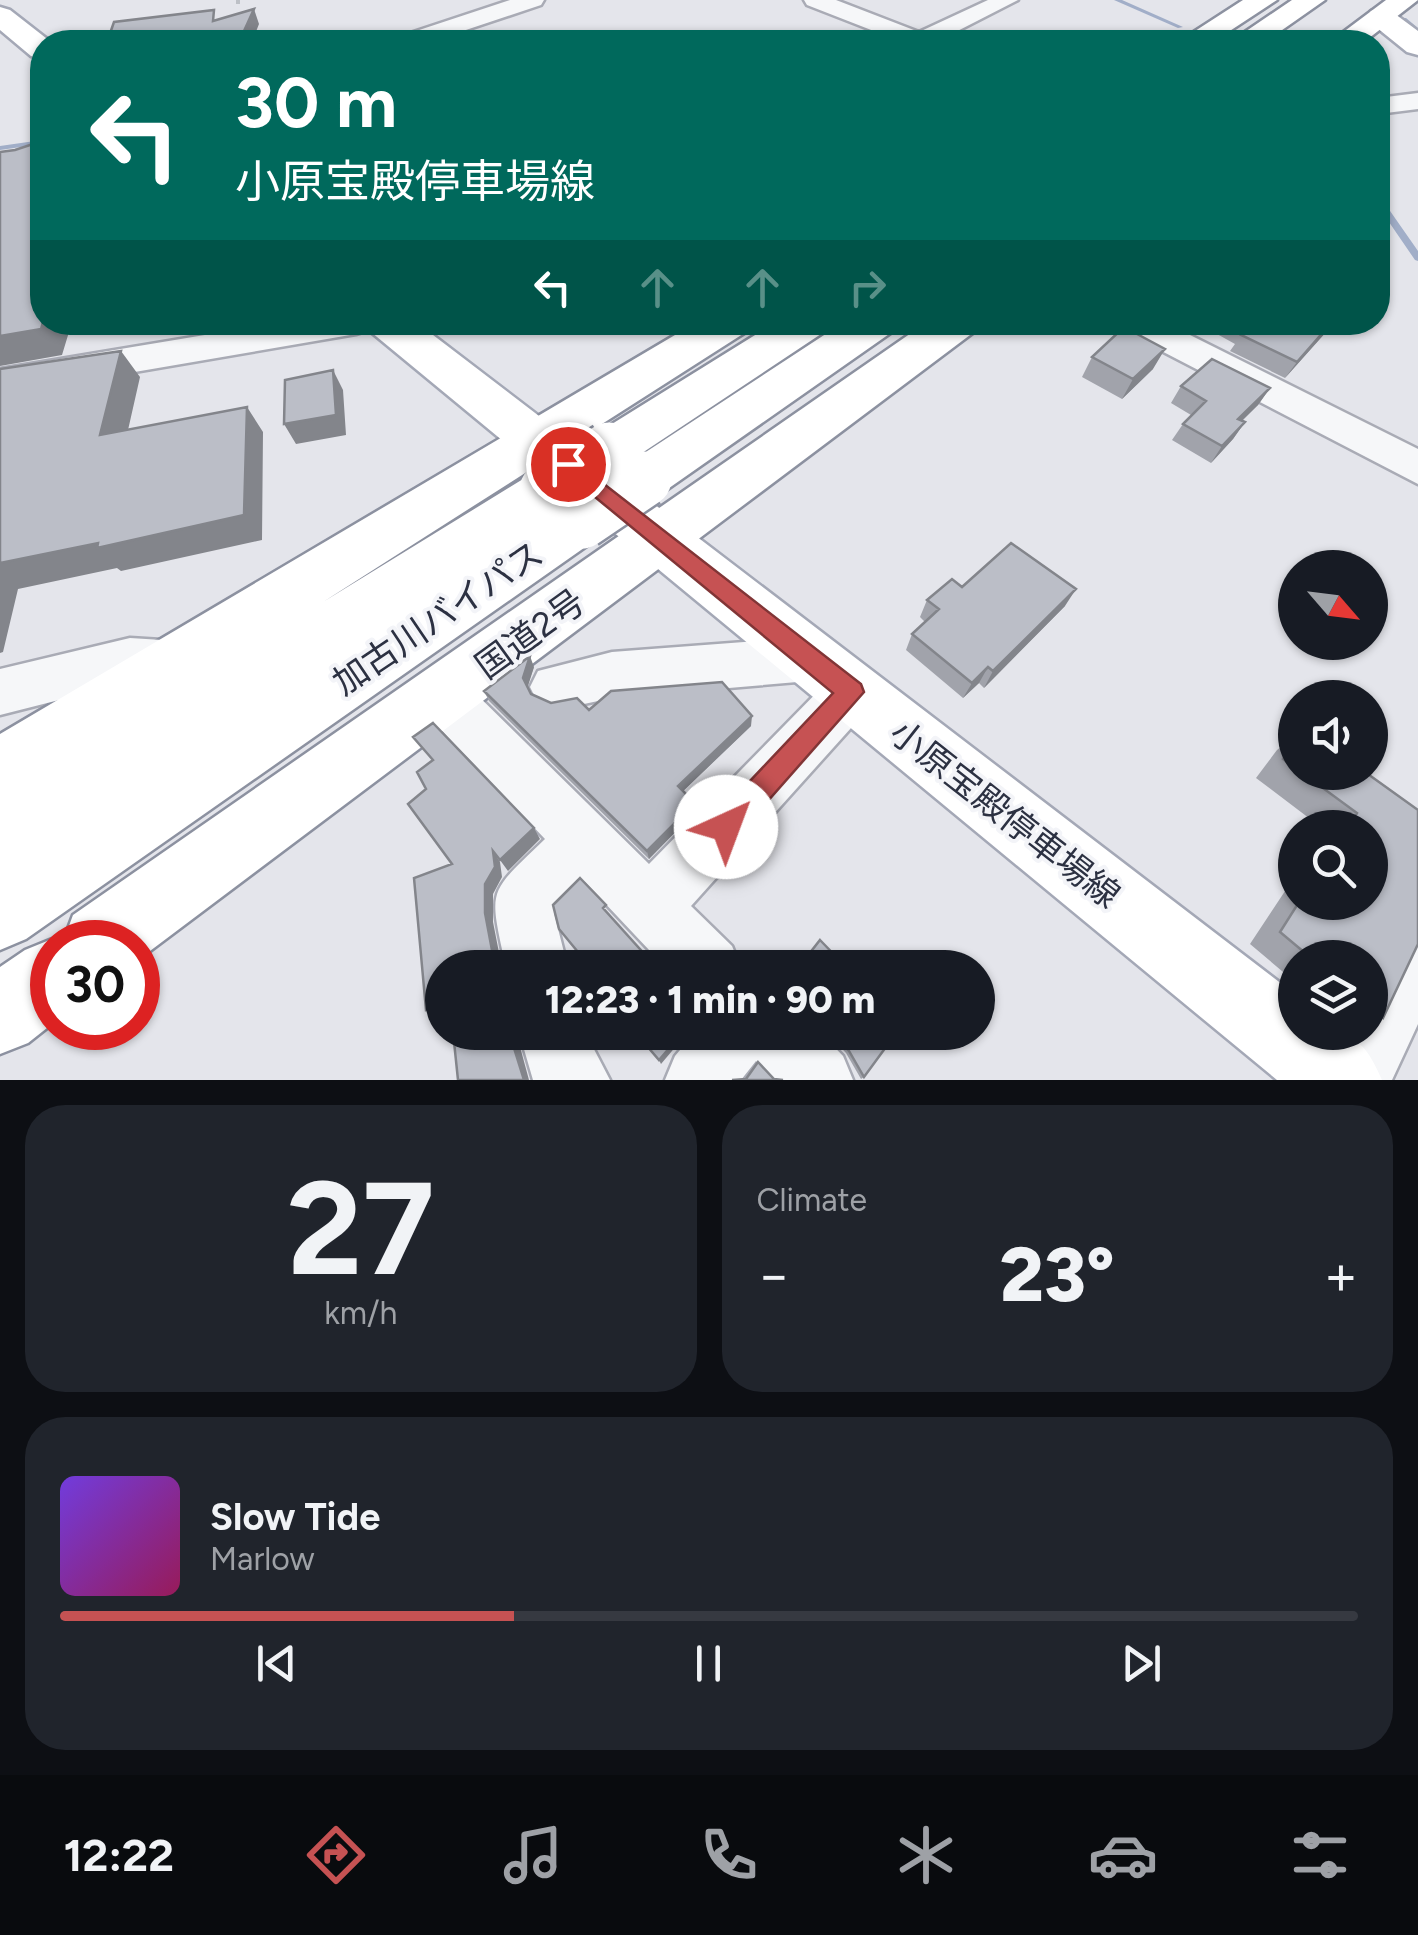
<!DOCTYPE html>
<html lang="en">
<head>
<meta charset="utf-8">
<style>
	:root { --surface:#171b24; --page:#20242c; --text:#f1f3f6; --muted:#9ea1a6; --line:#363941; --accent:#c65253 }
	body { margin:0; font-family:Figtree,"Noto Sans JP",sans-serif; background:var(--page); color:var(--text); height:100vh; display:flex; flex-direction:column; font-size:38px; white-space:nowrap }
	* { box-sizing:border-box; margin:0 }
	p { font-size:32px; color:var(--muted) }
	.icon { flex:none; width:55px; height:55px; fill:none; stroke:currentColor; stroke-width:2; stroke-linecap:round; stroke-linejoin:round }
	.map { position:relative; height:1080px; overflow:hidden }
	.drawer { display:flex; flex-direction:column; gap:25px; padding:25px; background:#0d0f14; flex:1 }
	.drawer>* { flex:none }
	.hud { position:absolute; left:30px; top:30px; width:1360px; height:305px; border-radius:40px; box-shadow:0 2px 8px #0004; background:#00695c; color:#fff; overflow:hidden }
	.needle { width:65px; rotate:118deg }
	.buttons { position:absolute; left:1278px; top:550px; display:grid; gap:20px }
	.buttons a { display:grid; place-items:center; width:110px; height:110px; border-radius:50%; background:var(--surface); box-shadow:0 2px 8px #0004; font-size:50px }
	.speed { position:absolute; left:30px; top:920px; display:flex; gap:20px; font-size:50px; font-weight:700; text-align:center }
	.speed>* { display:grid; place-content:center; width:130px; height:130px; border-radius:50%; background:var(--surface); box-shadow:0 2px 8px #0004; line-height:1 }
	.speed .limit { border:15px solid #d22; background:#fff; color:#111 }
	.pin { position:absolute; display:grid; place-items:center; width:85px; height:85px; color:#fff; margin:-42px; border:5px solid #fff; border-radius:50%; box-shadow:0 2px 10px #0007 }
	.me { position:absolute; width:110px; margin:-55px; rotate:43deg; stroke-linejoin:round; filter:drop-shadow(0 0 8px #0008) }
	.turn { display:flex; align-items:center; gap:35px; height:210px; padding:0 40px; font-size:45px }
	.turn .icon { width:130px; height:130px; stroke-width:2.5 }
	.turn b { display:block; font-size:70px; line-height:85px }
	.lanes { display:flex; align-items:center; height:95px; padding:0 40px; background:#0003; justify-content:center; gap:50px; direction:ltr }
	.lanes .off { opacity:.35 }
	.big { font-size:75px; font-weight:800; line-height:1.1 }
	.drawer .tile { flex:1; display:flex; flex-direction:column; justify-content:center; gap:15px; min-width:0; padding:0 35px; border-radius:40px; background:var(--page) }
	.drawer .dial { align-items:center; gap:0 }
	.dial b { font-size:130px; line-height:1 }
	.song { display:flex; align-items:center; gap:30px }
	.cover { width:120px; height:120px; border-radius:15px; background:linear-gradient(135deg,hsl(260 70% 55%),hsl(330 70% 35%)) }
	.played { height:10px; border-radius:5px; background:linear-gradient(90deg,var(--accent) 35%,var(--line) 35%) }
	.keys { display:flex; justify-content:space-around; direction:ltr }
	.heat { display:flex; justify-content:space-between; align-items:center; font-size:55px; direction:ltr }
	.drawer .tiles { flex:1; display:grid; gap:25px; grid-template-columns:1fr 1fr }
	.tile:last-child { grid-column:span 2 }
	.trip { position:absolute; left:425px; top:950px; width:570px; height:100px; border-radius:50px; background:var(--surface); box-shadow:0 2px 8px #0004; font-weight:800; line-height:100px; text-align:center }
	.menu { display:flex; height:160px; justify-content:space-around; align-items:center; background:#090b0e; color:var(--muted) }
	.menu .icon { width:70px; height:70px }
	.menu .current { color:var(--accent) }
	.menu b { font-size:45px; color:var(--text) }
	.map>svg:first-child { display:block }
</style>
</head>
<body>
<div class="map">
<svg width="1418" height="1080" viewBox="0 0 1418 1080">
	<rect width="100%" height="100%" fill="#e4e5eb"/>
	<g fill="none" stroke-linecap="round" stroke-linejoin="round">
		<!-- stream -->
		<path fill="#a1aec8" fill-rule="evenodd" d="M1114,0H1122L1183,27L1178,28Z
			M1402,18H1406L1418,28V34L1402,20Z
			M42,140V144L0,150V146Z
			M1378,197L1381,198L1418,251V261L1415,260L1378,206Z"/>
		<defs>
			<path id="minor" d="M510,0H544L541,5L430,42H395L398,37Z
				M804,0H836L919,32L988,0H1018L936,42H902L807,5Z
				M1418,93V109L1378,114V98Z
				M283,322H374L369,330L356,334L0,395V369Z
				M1116,322H1164L1418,449V484L1121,330Z
				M809,637L827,643L834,659L827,675L809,681L612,698L556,710L538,703L530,687L538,671L612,652Z
				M130,638L178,641L196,647L203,663L196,679L178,685L130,682L0,715V669Z
				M851,669L869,676L877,692L869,708L691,906L732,946L741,968H666L585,882L554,913L568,968H506C489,887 486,896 545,839L425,713L417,696L425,679L443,673L461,679L649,864L833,676Z
				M1418,924V1024L1392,1080H1323L1345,1032H1370V984L1396,933Z
				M519,1032H585L610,1080H533Z
				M695,1032H820L843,1056L853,1080H774L756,1061L741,1080H665L675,1056Z"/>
			<path id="major" d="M0,7L10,10L51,42H42V59L31,56L0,30Z
				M1381,8L1391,11L1418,31V55L1407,52L1371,23L1367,17L1371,11Z
				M365,322H416L1295,994V1032C1345,1032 1361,1030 1382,1080H1277L371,332Z"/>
			<path id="highway" d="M1243,0H1277L1213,42H1178Z
				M1292,0H1325L1265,42H1230Z
				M1386,0H1418L1364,42H1330Z
				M697,322H752L746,332L323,602L528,476L547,470L566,476L573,490L559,508L582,500L601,506L609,521L601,536L26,939L0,950V734Z
				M776,322H830L824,332L627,463L609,468L591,463L584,450L591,437Z
				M844,322H898L892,332L662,493L644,499L626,493L618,479L626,465Z
				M927,322H980L974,332L138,960V942H63L73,915Z
				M52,939L62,942H52V1024L28,1043L0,1054V967L25,950Z"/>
		</defs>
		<!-- minor casing -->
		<use href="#minor" stroke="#a9abb5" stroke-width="5"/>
		<!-- major casing -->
		<use href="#major" stroke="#a4a8b6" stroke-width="5"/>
		<!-- highway casing -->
		<use href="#highway" stroke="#8c91a0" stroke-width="5"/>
		<!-- path -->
		<path stroke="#bdc0c6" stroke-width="4" stroke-dasharray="4 4" stroke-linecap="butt" d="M238,0V5"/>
		<!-- minor -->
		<use href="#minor" fill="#f6f7f9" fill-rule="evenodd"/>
		<!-- major -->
		<use href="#major" fill="#fff" fill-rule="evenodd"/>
		<!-- highway -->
		<use href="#highway" fill="#fff" fill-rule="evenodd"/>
		<defs>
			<path id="highway-bridge" d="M547,490L609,450
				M582,521L644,479"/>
		</defs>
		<!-- highway-bridge casing -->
		<use href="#highway-bridge" stroke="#8c91a0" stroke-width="60" stroke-linecap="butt"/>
		<!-- highway-bridge -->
		<use href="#highway-bridge" stroke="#fff" stroke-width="55"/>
	</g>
	<!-- wall -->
	<path fill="#a1a3ab" d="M1224,322H1335L1285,378L1230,351L1235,344L1217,334Z
		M1092,357L1153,369L1122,399L1082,377Z
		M1181,386L1270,388L1258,405L1242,421L1245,422L1233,439L1211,463L1172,440L1183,424L1191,415L1171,403Z
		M962,587L1065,606L984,688L979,683L963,698L906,650L912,634L925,622L920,617L927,600Z
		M534,667L527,687L531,694L551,703L589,710L751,726L683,791L695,812L649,859L489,701L484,691Z
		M1295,736V772H1365L1418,810V944L1383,1018L1370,1021V958H1295V982L1250,944L1295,876V902H1370V828H1322L1256,778L1277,750Z
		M826,1032H897L864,1077L861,1079L846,1053Z"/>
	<!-- shaded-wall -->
	<path fill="#83858b" d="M254,9L259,24L252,42H239Z
		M43,322H72L62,355L0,366V336Z
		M188,322H238L192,330Z
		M1332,322H1335L1285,378L1297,362Z
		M1165,349L1153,369L1122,399L1133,379Z
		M121,351L140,377L121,461L100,435Z
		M333,370L343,390L346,435L296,444L284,424Z
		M1270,388L1258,405L1226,436L1238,419Z
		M247,407L263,432L262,540L121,571L117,568L18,589L3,652L0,653V563Z
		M1245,422L1233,439L1211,463L1222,446Z
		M1076,589L1065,606L984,688L993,671Z
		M530,656L534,667L527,689L523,678Z
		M988,667L979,683L963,698L972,683Z
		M752,716L751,726L679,795L678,786Z
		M695,803V812L649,859L647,851Z
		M534,828L540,839L508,871L500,860Z
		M493,851L500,862L502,877L493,894V922L502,968L494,961L485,913V884Z
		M442,1004V1013L437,1015L426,1010Z
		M509,1032H516L529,1080H524L522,1078Z
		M683,1032H688L661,1064L659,1060Z"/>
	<!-- building -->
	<path fill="#bbbec7" stroke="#83858b" stroke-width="2.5" d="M254,9L239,42H107L114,22L214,10L213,21Z
		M42,141L43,322L41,329L0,336V152L15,150Z
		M1236,322H1332L1297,362L1241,335L1248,329Z
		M1124,327L1165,349L1133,379L1092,357Z
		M121,351L100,435L247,407L244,515L97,548L98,543L0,563V369Z
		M1212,359L1270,388L1238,419L1245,422L1222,446L1183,424L1206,401L1181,386Z
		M333,370L336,415L284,424L285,380Z
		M1011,543L1076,589L993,671L988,667L972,683L912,634L939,609L927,600L952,579L962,587Z
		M530,656L523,678L531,694L551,703L577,698L589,710L611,691L722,682L752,716L678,786L695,803L647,851L484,691Z
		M433,723L534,828L500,860L493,851L495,867L485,884V913L494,961L509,964V968H442V1004L426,1010L414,878L452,864L408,804L426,789L417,772L433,760L413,737Z
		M1295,742V768L1283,759Z
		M1301,772H1365L1418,810V944L1383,1018L1370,1007V958H1311L1280,932L1299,902H1370V828H1348L1357,813Z
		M580,878L606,905L603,908L657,968H583L587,963L559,929L553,905Z
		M820,940L847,968H798Z
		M453,1032H509L524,1080H458Z
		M635,1032H683L659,1060Z
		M831,1032H897L864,1077L849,1051Z
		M758,1062L774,1079L783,1080H732L746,1079Z"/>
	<!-- route -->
	<path fill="#c65253" stroke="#813536" stroke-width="2.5" d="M568,456L861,684L864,692L736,837L726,841L716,837L711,827L716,817L833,693L561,469L557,464L561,458Z"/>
	<g text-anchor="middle" stroke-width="8" stroke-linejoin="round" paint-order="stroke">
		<!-- street labels -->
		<g font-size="35" fill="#2c3142" stroke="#f3f4f8">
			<text transform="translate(438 618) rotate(-34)" y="12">加古川バイパス</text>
			<text transform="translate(530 634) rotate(-36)" y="12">国道2号</text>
			<text transform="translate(1005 814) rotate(38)" y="12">小原宝殿停車場線</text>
		</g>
	</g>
</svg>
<div class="buttons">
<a><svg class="needle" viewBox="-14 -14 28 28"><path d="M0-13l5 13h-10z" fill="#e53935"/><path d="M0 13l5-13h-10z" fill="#9ea1a6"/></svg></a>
<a><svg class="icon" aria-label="sound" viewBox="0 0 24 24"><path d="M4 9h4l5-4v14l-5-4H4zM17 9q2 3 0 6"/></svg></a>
<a><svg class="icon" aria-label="search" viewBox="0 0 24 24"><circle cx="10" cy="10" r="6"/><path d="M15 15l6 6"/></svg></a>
<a><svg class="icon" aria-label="layers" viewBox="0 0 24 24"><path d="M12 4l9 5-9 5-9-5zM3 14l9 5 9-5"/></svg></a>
</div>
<div class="speed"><div class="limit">30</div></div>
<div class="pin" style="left:568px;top:464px;background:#d93025"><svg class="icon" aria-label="arrive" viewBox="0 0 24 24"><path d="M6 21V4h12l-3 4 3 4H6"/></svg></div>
<svg class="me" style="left:726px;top:827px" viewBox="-20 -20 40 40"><circle r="19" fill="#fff"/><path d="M0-13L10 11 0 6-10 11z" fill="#c65253"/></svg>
<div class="trip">12:23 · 1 min · 90 m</div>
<div class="hud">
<div class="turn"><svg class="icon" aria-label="left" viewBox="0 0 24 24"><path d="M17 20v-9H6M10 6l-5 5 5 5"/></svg><div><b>30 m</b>小原宝殿停車場線</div></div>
<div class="lanes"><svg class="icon" aria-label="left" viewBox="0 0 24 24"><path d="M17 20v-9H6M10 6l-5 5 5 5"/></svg><svg class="icon off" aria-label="ahead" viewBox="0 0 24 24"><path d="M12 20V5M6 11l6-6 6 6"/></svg><svg class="icon off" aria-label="ahead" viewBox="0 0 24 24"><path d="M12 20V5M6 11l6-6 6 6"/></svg><svg class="icon off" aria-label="right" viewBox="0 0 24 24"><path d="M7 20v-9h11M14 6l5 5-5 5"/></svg></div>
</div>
</div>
<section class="drawer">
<div class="tiles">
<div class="tile dial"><b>27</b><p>km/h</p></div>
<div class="tile"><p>Climate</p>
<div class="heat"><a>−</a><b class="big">23°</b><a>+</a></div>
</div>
<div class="tile">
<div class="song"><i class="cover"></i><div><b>Slow Tide</b><p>Marlow</p></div></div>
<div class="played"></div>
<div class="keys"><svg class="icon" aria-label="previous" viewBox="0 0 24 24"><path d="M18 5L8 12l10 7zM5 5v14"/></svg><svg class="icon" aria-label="pause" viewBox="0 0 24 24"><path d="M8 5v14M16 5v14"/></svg><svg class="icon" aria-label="next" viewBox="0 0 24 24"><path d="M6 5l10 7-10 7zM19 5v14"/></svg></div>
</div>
</div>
</section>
<nav class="menu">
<b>12:22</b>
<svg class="icon current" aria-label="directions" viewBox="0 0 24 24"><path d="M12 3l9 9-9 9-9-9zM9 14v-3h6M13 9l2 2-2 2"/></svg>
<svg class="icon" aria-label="music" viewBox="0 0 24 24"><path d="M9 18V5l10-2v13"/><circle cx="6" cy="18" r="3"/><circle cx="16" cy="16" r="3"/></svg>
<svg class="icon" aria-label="phone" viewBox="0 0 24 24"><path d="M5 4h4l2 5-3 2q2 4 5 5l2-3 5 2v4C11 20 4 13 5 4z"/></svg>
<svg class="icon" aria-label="climate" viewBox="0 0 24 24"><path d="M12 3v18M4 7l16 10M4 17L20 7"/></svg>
<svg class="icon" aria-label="car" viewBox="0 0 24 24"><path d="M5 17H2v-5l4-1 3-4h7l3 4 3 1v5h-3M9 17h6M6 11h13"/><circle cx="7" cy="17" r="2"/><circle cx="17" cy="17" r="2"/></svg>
<svg class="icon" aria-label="filters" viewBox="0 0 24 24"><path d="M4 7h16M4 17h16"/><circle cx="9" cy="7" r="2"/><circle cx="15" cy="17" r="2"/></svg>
</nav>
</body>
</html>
